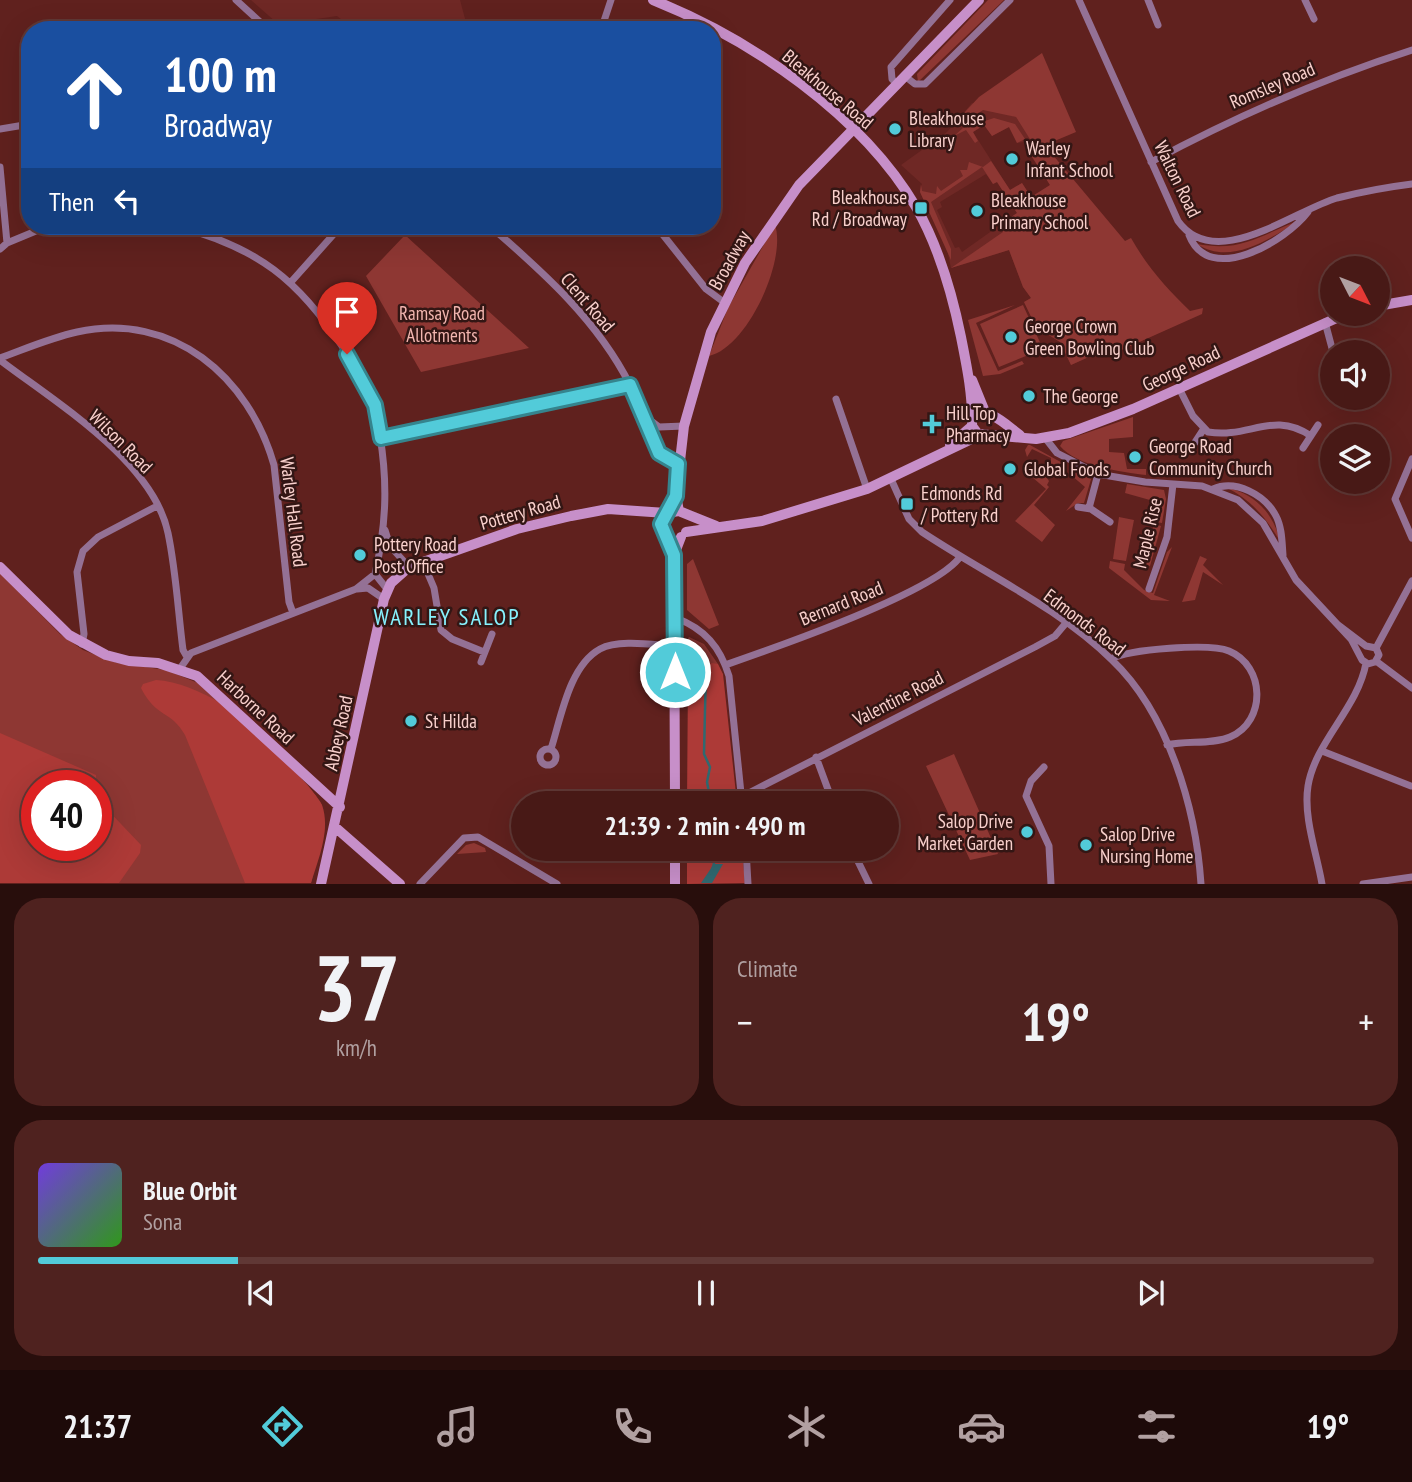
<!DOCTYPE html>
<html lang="en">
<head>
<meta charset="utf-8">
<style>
	:root { --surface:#481916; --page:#4f221f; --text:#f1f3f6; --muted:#b1a0a1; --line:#603835; --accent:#52cbd9 }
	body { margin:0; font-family:"PT Sans Narrow",sans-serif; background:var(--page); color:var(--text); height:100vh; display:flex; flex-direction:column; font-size:26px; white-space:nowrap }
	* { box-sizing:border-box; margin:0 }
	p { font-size:23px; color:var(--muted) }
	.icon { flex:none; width:38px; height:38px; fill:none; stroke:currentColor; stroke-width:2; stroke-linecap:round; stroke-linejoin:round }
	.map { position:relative; height:884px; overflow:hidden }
	.side { display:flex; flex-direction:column; gap:14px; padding:14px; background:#280e0c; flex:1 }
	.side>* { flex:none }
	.banner { position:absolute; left:21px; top:21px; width:700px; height:214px; border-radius:28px; box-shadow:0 7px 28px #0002,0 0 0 2px var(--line); background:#1a4fa0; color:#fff; overflow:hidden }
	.needle { width:46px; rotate:132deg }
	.buttons { position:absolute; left:1320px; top:256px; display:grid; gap:14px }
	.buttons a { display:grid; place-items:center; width:70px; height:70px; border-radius:50%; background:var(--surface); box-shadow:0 7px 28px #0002,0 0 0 2px var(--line); font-size:35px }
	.speed { position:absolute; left:21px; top:770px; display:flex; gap:14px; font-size:35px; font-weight:700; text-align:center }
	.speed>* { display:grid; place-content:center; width:91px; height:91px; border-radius:50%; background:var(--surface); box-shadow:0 7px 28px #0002,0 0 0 2px var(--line); line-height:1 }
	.speed .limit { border:10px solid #d22; background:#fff; color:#111 }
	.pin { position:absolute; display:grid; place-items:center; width:60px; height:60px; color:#fff; margin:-72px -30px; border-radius:50% 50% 50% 0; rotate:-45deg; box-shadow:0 0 7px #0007 }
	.pin .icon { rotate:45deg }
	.me { position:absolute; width:77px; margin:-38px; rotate:0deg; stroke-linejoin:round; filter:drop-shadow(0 0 5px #0008) }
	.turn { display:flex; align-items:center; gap:24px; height:147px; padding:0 28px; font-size:32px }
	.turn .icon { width:91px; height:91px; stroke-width:2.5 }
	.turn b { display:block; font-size:49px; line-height:60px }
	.then { display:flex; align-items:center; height:66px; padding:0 28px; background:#0003; gap:14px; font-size:26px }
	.big { font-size:52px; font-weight:700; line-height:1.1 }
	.side .tile { flex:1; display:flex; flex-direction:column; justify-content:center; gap:10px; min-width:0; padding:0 24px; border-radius:28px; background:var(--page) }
	.side .dial { align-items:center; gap:0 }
	.dial b { font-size:91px; line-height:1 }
	.song { display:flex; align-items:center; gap:21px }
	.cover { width:84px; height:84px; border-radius:10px; background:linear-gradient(135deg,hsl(260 70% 55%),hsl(110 70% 35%)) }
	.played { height:7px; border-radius:4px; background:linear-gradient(90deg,var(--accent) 15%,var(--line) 15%) }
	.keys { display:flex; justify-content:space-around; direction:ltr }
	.heat { display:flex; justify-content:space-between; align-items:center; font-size:38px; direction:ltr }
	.side .tiles { flex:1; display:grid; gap:14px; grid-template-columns:1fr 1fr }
	.tile:last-child { grid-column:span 2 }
	.trip { position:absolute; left:511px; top:791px; width:388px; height:70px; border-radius:35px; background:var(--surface); box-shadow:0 7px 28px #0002,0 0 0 2px var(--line); font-weight:700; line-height:70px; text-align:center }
	.menu { display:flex; height:112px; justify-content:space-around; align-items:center; background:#1d0a09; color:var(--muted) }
	.menu .icon { width:49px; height:49px }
	.menu .on { color:var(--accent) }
	.menu b { font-size:32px; color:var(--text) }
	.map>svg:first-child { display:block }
</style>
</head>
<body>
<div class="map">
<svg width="1412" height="884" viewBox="0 0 1412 884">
	<rect width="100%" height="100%" fill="#60211e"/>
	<!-- built -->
	<path fill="#6f2825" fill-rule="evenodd" d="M251,0H460L468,30H355L337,16L303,21L285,30Z
		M972,103L1016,117L1051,171L1185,321L1117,352L1111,347L1071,365L1060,342L1036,327L1024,302L1031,298L1023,287L1009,250L951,268L947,249L920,192L922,184L901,165L947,132ZM985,125L992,136L1009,127L1017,143L1025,142L1050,185L1032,198L1022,183L1010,190L973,132ZM986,174L993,184L997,182L1017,213L962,252L959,247L955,248L937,210L942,207L940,202Z"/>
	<!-- green -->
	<path fill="#8e3733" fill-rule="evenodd" d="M988,0H1004L918,82L917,74Z
		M1042,53L1076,132L1045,145L1047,148L1125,241L1131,238C1146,265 1167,289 1190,311L1203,308L1202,314L1117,352L1111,347L1071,365L1060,342L1036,327L1024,302L1031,298L1023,287L1009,250L951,268L1003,232L999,225L1017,213L997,182L993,184L982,167L931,202L951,249V260L920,192L921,184L922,191L936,194L937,186L941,191L963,176L960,170H967L969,162L983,167L991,161L1010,190L1022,183L1031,197L1050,185L1032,157L1038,152L1016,117L983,110L958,127L952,126L979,97Z
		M994,118L1015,124L1025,139L1017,143L1009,127L992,136L984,125L973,132L978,141L975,143L966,130L954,136L963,128Z
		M1298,221C1270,239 1230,266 1197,244C1242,252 1258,236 1298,221Z
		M775,225C787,260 747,348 709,356L728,308Z
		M405,235L529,348L421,372L366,276Z
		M1015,305L976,323L998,371L1022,361L1024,364L1000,374L983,376L968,320Z
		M1023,305L1043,349L999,367L980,324Z
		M1133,417V437L1109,439V452L1124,453L1127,469H1146V475C1122,472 1076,466 1060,446L1063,441Z
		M1028,445H1030L1066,465L1060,473L1051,466V458L1032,449L1027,457L1025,450Z
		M1027,462V466L1044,474L1049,481L1047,485L1049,487L1034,505L1055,525L1042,542L1015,521L1046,489L1032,477L1034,473L1024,465Z
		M1076,469L1092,476L1084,503H1078L1066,511L1085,487L1071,475Z
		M1127,484L1164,490L1166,499L1162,523L1151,521L1157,502L1125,493Z
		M1225,487C1256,494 1273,513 1281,543C1267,519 1251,499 1225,487Z
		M1119,517L1134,520L1126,561L1113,559Z
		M1154,524L1161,526L1150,566L1145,565Z
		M1172,547L1154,595L1170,601L1151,600L1109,568L1110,561L1125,564L1124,570L1144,590L1153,593L1167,552Z
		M1200,556L1207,559L1203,565L1223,585L1203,572L1195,600L1182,602Z
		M693,559L719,625L709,629L687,610V564Z
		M0,573L60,634L83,650L117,663L166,670L198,683L307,784L322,805L325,827L311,883H0ZM37,786H96V845H37Z
		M689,637L704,644L718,664C708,663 693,669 688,677L685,643Z
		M954,754L998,854L970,860L926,766Z
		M474,843L485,848L486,852L457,854L466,845Z"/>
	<!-- forest -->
	<path fill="#ad3a37" d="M712,663L718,664L723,674L737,803H687L688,677L691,672Z
		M156,680C177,681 202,692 221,703C238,712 315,788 322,805C331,830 318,860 311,883H245L185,735C171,710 156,718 141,688L143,684Z
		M0,733L96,775V786H37V845H96V792L102,804L141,845L140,853L119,883H0Z
		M687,849H742L745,883L687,884Z"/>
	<!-- water -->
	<path fill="#306970" d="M714,864H723L712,883H701Z"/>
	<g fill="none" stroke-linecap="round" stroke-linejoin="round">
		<!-- stream -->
		<path stroke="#306970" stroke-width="2.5" d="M706,668L704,754L710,767L707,782L711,803
			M711,873L714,864L711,849"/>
		<!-- street -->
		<path stroke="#947195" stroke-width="7" d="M236,0L269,30
			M1079,0L1178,221C1215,273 1293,211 1337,198C1361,192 1388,187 1412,184
			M1148,0L1158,25
			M1305,0L1314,19
			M601,30L611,0
			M906,77L915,84H925L1010,0
			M898,85L892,79L891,67L950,0
			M0,129L30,124
			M1151,162C1235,117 1321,79 1412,50
			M0,167L7,243
			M177,226C258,248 298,279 344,349C355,366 369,385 375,405C378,414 379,426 380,436C388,485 386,526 375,574L387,589
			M490,226C543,272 598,321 630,385C644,412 647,453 678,464
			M656,226L706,289L725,303
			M1189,235C1209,287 1286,241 1308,212
			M0,249L7,243L48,226
			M291,282L341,226
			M1325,322L1333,352
			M0,358C25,349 50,338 77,332C173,311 249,377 274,465L289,602L293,613
			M0,360C55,402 153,461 168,533C176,571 178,611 183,650L187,657
			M1329,363L1332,361
			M1179,388L1193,416L1208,432C1249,439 1273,410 1311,436
			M836,399L867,489
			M646,417L659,427L684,426
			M381,438L630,385
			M1046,439L1057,453L1098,474L1145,482L1202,486L1238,500L1263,523L1296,580L1351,639L1362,660L1368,664L1375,662L1379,655L1376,648L1366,646L1337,624
			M1192,447L1203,430
			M1303,448L1318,425
			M1412,459L1395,499L1412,538
			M891,479L909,519L922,532C985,574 1058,607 1112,660C1168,713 1196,808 1201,884
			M1213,489C1236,479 1265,495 1276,516C1282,527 1282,542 1283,555
			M1078,507L1091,509L1110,522
			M1089,508L1098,474
			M385,530L390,546L409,567
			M423,562L434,588L441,630L452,639L484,652
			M357,589L368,588L384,599
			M1149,589L1167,537L1173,484
			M676,618C705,629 720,647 729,676L742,803
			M82,644L84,634L77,572L83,551L98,537L157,506
			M1376,648L1412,581
			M1111,659C1129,649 1210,643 1229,651C1265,666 1267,721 1230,737C1211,745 1187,740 1167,745
			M1376,661L1412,688
			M481,662L492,634
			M725,665C774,648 934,593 960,557
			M179,670L191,653L356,589L375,574
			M540 757a8 8 0 1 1 16 0a8 8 0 1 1-16 0Z
			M551,749C561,718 569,666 600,649C619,639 654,645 675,646
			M1322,751L1411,786
			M816,757L833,803
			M1044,767L1031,781L1026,796L1049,846L1051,884
			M741,797L1035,647L1055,636L1066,623
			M746,849L748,884
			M852,849L869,884
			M420,884L464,838L478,837L557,884
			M1322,884C1317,854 1303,817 1308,786C1315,742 1358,708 1366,663
			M1363,884L1412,877"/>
		<!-- secondary -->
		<path stroke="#c78fc9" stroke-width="10" d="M653,0C751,39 862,115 916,207C939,247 952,293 961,337C967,367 973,396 972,426L978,434L1036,439L1069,433L1133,409L1348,313
			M1377,306L1412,300
			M972,380L985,412
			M974,417C988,405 1007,426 1020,435
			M950,445L972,426
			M679,511L676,496L684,426L711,332L745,263L799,185L979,0
			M686,532L762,521L867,489L980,435
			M674,555L661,528L666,513L679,511L716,526
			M0,567L69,635L106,655L129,661L158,663L197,676L340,807
			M675,803L674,555L681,537
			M335,827L400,884
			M675,849V884
			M321,884L384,599L391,583L409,567L517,529L571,516L608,509L666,513"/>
	</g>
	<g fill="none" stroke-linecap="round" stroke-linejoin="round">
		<defs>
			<path id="route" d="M347,354L375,405L381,438L630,385L659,453L678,464L676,496L661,524L674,555L675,672"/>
		</defs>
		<!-- route casing -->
		<use href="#route" stroke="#35848d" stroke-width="18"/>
		<!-- route -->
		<use href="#route" stroke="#52cbd9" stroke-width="12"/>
	</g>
	<!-- markers -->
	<g fill="#52cbd9" stroke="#331614" stroke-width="2.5">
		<circle cx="895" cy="129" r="7"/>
		<circle cx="1012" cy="159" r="7"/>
		<rect x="914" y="201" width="14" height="14" rx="3.5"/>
		<circle cx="977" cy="211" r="7"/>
		<circle cx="1011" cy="337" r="7"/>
		<circle cx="1029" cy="396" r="7"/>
		<path d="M928.5 413.5h7v7h7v7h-7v7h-7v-7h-7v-7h7z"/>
		<circle cx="1135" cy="457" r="7"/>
		<circle cx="1010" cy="469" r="7"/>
		<rect x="900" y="497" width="14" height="14" rx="3.5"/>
		<circle cx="360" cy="555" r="7"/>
		<circle cx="411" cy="721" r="7"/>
		<circle cx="1027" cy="832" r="7"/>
		<circle cx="1086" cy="845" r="7"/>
	</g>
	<g text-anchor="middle" stroke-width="5" stroke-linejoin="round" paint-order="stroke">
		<!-- street labels -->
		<g font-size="19" fill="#f9d0cc" stroke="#331614">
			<text transform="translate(1272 85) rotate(-23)" y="7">Romsley Road</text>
			<text transform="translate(828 89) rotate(40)" y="7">Bleakhouse Road</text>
			<text transform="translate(1178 179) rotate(64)" y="7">Walton Road</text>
			<text transform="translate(729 260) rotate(-61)" y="7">Broadway</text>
			<text transform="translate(588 302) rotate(49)" y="7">Clent Road</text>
			<text transform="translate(1181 368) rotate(-25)" y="7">George Road</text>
			<text transform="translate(121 441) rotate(45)" y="7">Wilson Road</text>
			<text transform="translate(294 512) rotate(83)" y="7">Warley Hall Road</text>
			<text transform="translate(520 512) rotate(-16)" y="7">Pottery Road</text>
			<text transform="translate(1147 533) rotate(-77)" y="7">Maple Rise</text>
			<text transform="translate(841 603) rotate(-22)" y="7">Bernard Road</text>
			<text transform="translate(1085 622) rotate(37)" y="7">Edmonds Road</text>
			<text transform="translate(898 698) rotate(-27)" y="7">Valentine Road</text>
			<text transform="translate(256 707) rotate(43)" y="7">Harborne Road</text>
			<text transform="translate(338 733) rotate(-78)" y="7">Abbey Road</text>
		</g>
		<!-- poi labels -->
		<g font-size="19" fill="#f9d0cc" stroke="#331614" text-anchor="start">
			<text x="909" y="125">Bleakhouse<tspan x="909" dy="22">Library</tspan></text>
			<text x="1026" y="155">Warley<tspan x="1026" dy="22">Infant School</tspan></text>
			<text x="907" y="204" text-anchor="end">Bleakhouse<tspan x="907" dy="22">Rd / Broadway</tspan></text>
			<text x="991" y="207">Bleakhouse<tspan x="991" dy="22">Primary School</tspan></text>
			<text x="1025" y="333">George Crown<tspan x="1025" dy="22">Green Bowling Club</tspan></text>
			<text x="1043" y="403">The George</text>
			<text x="946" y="420">Hill Top<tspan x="946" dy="22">Pharmacy</tspan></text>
			<text x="1149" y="453">George Road<tspan x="1149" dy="22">Community Church</tspan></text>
			<text x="1024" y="476">Global Foods</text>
			<text x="921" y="500">Edmonds Rd<tspan x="921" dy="22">/ Pottery Rd</tspan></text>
			<text x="374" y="551">Pottery Road<tspan x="374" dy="22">Post Office</tspan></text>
			<text x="425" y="728">St Hilda</text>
			<text x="1013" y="828" text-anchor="end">Salop Drive<tspan x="1013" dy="22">Market Garden</tspan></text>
			<text x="1100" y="841">Salop Drive<tspan x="1100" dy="22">Nursing Home</tspan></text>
		</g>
		<!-- park labels -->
		<g font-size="19" fill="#f2b5af" stroke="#331614">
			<text x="442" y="320">Ramsay Road<tspan x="442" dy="22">Allotments</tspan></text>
		</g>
		<!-- quarter labels -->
		<g font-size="23" letter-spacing="2" fill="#87f2fe" stroke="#331614">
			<text x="447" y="625">WARLEY SALOP</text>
		</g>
	</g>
</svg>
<div class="buttons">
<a><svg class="needle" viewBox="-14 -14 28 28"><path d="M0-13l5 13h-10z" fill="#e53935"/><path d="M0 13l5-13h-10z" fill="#b1a0a1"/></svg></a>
<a><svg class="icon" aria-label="sound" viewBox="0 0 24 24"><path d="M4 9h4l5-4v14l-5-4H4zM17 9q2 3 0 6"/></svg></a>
<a><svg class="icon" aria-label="layers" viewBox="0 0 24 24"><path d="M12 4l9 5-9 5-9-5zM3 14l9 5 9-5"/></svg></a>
</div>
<div class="speed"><div class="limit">40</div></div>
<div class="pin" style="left:347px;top:354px;background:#d93025"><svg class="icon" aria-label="arrive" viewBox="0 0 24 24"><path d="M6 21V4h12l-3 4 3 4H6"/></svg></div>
<svg class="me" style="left:675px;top:672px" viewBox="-20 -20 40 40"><circle r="17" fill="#52cbd9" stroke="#fff" stroke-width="3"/><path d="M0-11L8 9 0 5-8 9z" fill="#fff"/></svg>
<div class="trip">21:39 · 2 min · 490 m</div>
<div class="banner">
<div class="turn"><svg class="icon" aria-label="ahead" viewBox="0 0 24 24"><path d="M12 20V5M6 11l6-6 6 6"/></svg><div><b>100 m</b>Broadway</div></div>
<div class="then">Then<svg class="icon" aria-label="left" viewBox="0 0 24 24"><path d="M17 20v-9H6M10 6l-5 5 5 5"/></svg></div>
</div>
</div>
<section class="side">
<div class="tiles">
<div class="tile dial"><b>37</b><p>km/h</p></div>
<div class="tile"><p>Climate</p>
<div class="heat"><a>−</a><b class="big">19°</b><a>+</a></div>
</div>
<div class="tile">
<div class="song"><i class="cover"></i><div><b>Blue Orbit</b><p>Sona</p></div></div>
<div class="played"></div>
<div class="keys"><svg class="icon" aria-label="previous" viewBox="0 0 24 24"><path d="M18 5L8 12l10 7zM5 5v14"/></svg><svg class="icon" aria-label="pause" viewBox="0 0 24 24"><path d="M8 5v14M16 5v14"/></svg><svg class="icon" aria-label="next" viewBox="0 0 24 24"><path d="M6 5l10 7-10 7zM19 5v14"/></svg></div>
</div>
</div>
</section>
<nav class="menu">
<b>21:37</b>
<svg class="icon on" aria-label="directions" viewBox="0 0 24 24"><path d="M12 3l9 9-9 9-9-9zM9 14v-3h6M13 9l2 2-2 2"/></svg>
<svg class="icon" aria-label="music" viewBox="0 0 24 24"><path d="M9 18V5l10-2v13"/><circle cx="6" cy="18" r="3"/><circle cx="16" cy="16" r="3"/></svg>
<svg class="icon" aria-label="phone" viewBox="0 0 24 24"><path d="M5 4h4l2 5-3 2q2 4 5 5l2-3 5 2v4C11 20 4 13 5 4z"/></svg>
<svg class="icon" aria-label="climate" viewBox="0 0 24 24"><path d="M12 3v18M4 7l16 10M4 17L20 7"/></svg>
<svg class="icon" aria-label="car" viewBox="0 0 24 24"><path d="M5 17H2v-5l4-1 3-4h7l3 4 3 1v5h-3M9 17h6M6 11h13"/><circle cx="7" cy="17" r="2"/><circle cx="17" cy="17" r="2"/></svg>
<svg class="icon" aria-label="filters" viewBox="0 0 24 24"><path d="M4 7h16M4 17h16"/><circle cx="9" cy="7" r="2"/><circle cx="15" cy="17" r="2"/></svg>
<b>19°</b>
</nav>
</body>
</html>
